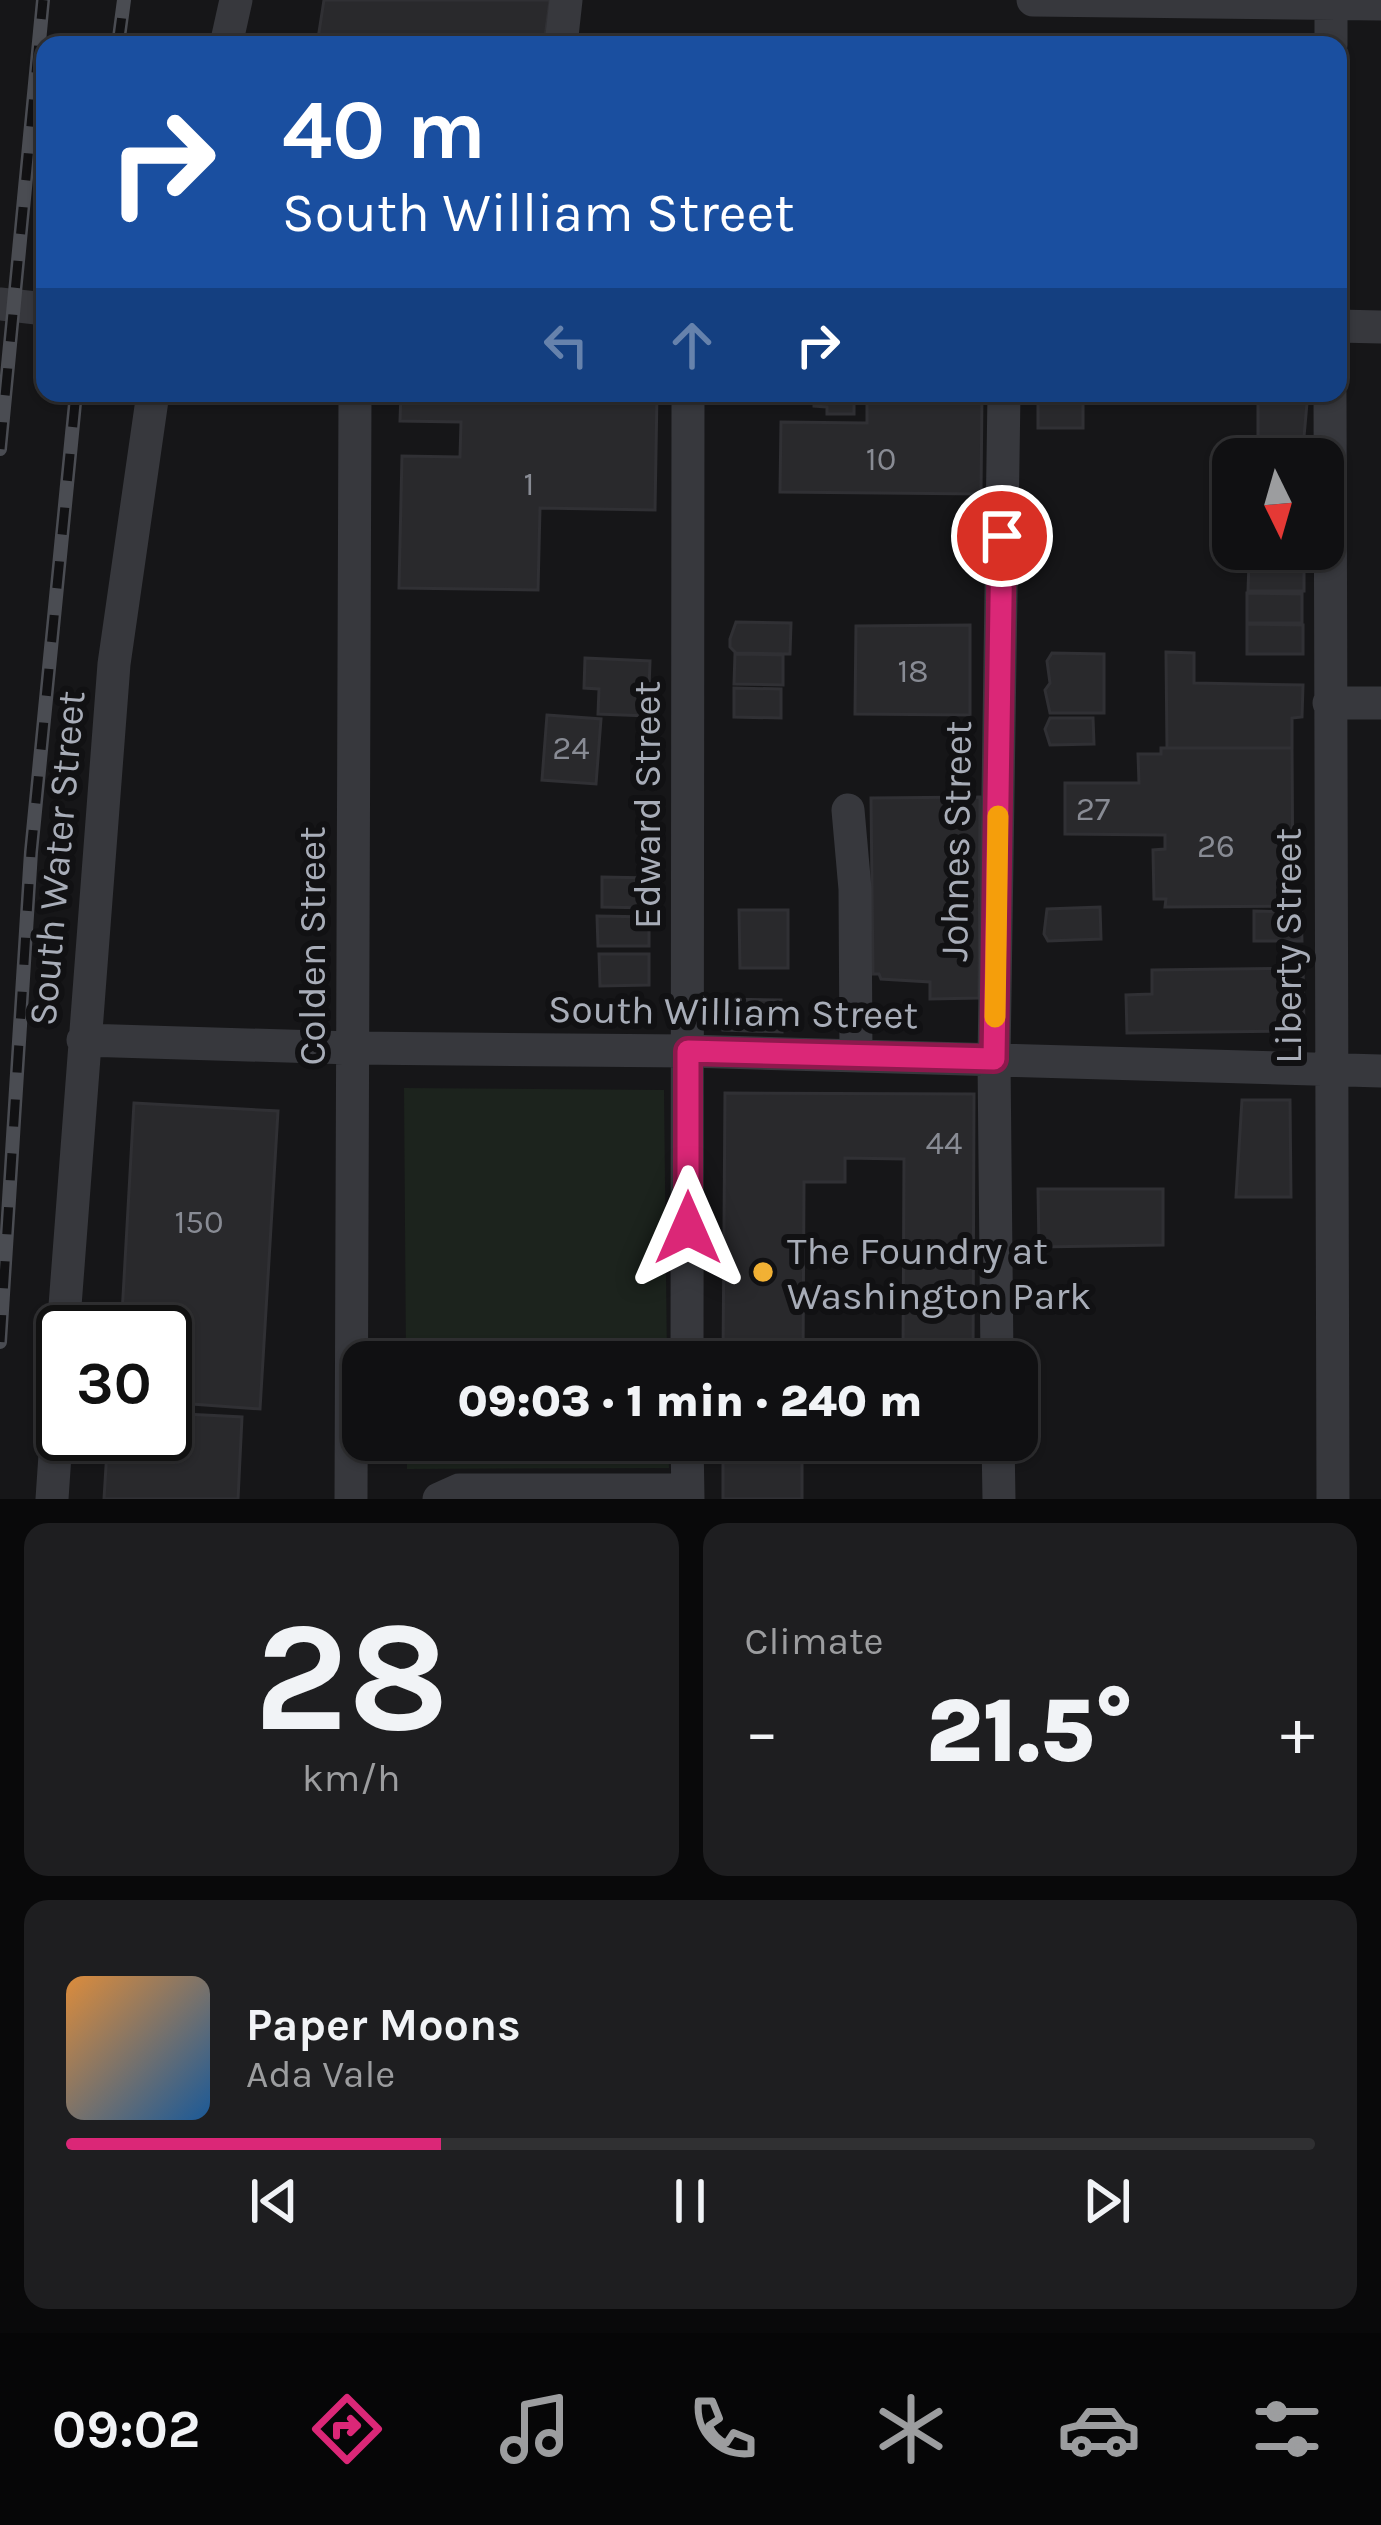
<!DOCTYPE html>
<html lang="en">
<head>
<meta charset="utf-8">
<style>
	:root { --surface:#101012; --page:#1e1e20; --text:#f1f3f6; --muted:#9c9d9f; --line:#303032; --accent:#db2777 }
	body { margin:0; font-family:Karla,sans-serif; background:var(--page); color:var(--text); height:100vh; display:flex; flex-direction:column; font-size:45px; white-space:nowrap }
	* { box-sizing:border-box; margin:0 }
	p { font-size:39px; color:var(--muted) }
	.icon { flex:none; width:66px; height:66px; fill:none; stroke:currentColor; stroke-width:2; stroke-linecap:round; stroke-linejoin:round }
	.map { position:relative; height:1499px; overflow:hidden }
	.drawer { display:flex; flex-direction:column; gap:24px; padding:24px; background:#09090a; flex:1 }
	.drawer>* { flex:none }
	.top-card { position:absolute; left:36px; top:36px; width:1311px; height:366px; border-radius:24px; box-shadow:0 3px 9px #0004,0 0 0 3px var(--line); background:#1a4fa0; color:#fff; overflow:hidden }
	.needle { width:78px; rotate:175deg }
	.tools { position:absolute; left:1212px; top:438px; display:grid; gap:24px }
	.tools a { display:grid; place-items:center; width:132px; height:132px; border-radius:24px; background:var(--surface); box-shadow:0 3px 9px #0004,0 0 0 3px var(--line); font-size:60px }
	.speed { position:absolute; left:36px; top:1305px; display:flex; gap:24px; font-size:60px; font-weight:700; text-align:center }
	.speed>* { display:grid; place-content:center; width:156px; height:156px; border-radius:50%; background:var(--surface); box-shadow:0 3px 9px #0004,0 0 0 3px var(--line); line-height:1 }
	.speed .limit { border:6px solid #111; border-radius:18px; background:#fff; color:#111 }
	.pin { position:absolute; display:grid; place-items:center; width:102px; height:102px; color:#fff; margin:-51px; border:6px solid #fff; border-radius:50%; box-shadow:0 3px 12px #0007 }
	.me { position:absolute; width:132px; margin:-66px; rotate:0deg; stroke-linejoin:round; filter:drop-shadow(0 0 9px #0008) }
	.turn { display:flex; align-items:center; gap:42px; height:252px; padding:0 48px; font-size:54px }
	.turn .icon { width:156px; height:156px; stroke-width:2.5 }
	.turn b { display:block; font-size:84px; line-height:102px }
	.lanes { display:flex; align-items:center; height:114px; padding:0 48px; background:#0003; justify-content:center; gap:60px; direction:ltr }
	.lanes .off { opacity:.35 }
	.big { font-size:90px; font-weight:800; line-height:1.1 }
	.drawer .tile { flex:1; display:flex; flex-direction:column; justify-content:center; gap:18px; min-width:0; padding:0 42px; border-radius:24px; background:var(--page) }
	.drawer .dial { align-items:center; gap:0 }
	.dial b { font-size:156px; line-height:1 }
	.song { display:flex; align-items:center; gap:36px }
	.cover { width:144px; height:144px; border-radius:18px; background:linear-gradient(135deg,hsl(30 70% 55%),hsl(210 70% 35%)) }
	.played { height:12px; border-radius:6px; background:linear-gradient(90deg,var(--accent) 30%,var(--line) 30%) }
	.keys { display:flex; justify-content:space-around; direction:ltr }
	.heat { display:flex; justify-content:space-between; align-items:center; font-size:66px; direction:ltr }
	.drawer .tiles { flex:1; display:grid; gap:24px; grid-template-columns:1fr 1fr }
	.tile:last-child { grid-column:span 2 }
	.trip { position:absolute; left:342px; top:1341px; width:696px; height:120px; border-radius:24px; background:var(--surface); box-shadow:0 3px 9px #0004,0 0 0 3px var(--line); font-weight:800; line-height:120px; text-align:center }
	.tab-bar { display:flex; height:192px; justify-content:space-around; align-items:center; background:#060607; color:var(--muted) }
	.tab-bar .icon { width:84px; height:84px }
	.tab-bar .current { color:var(--accent) }
	.tab-bar b { font-size:54px; color:var(--text) }
	.map>svg:first-child { display:block }
</style>
</head>
<body>
<div class="map">
<svg width="1381" height="1499" viewBox="0 0 1381 1499">
	<rect width="100%" height="100%" fill="#161618"/>
	<!-- green -->
	<path fill="#1c231d" d="M404,1088L664,1090L667,1362H406Z
		M407,1440H668L669,1468L407,1469Z"/>
	<!-- building -->
	<path fill="#29292c" stroke="#303034" stroke-width="3" d="M324,0H550L544,45H317Z
		M401,393H657L655,510L540,508L538,590L399,588L402,456L460,457L461,422L400,421Z
		M728,393H854V414H827V407L814,406V397L728,398Z
		M867,393H982L981,494L780,492L781,422L867,423Z
		M1038,393H1163V398L1083,399V428H1038Z
		M1262,393H1306V402H1262Z
		M1258,403H1307L1302,459H1258Z
		M1245,549H1304V556H1245Z
		M1249,562H1304V591H1248Z
		M1247,593L1302,594V623H1247Z
		M736,622L791,623L790,654L736,653L730,647V639Z
		M1247,624L1303,625V654H1247Z
		M970,625V715L855,714L856,626Z
		M1166,652L1194,653V683L1303,685L1302,717L1292,718V748H1167Z
		M1052,653L1104,654V713H1050L1045,690L1050,683L1047,661Z
		M735,654L783,655V685L734,684Z
		M585,658L650,661L648,716L598,714L599,689L584,688Z
		M734,688L781,689V718L734,717Z
		M547,715L601,719L596,784L542,780Z
		M1050,718H1093L1094,744L1050,745L1045,729Z
		M1161,748H1292L1293,906L1165,907L1166,899H1154L1153,850L1165,849V835L1065,834V783H1139L1138,754H1161Z
		M980,797L979,998L930,999V982L881,979L879,974H873L871,798Z
		M602,877L651,878L650,908L602,907Z
		M1100,907L1101,939L1048,941L1044,934L1047,909Z
		M739,910H788V968H740Z
		M1254,911L1301,912L1302,941H1254Z
		M597,916L649,917V946H598Z
		M599,954H649V985L600,986Z
		M1303,968L1304,1031L1127,1033L1126,995L1152,994V970Z
		M722,999L781,1000L782,1032L723,1030Z
		M725,1093L974,1094L973,1362L903,1361L904,1159L845,1158V1182H804L803,1362H723Z
		M1242,1100H1290L1291,1197H1236Z
		M134,1103L278,1111L260,1409L165,1402V1332H121Z
		M1038,1189H1163V1245L1039,1247Z
		M165,1413L242,1417L238,1499H104L108,1434H165Z
		M723,1440H802V1499H723Z"/>
	<g fill="none" stroke-linecap="round" stroke-linejoin="round">
		<!-- minor -->
		<path stroke="#37383d" stroke-width="33" d="M1033,0L1381,4
			M226,45L236,0
			M561,45L566,0
			M1331,45V0
			M0,304L45,309
			M1338,326L1381,327
			M1330,393L1333,1499
			M1329,703H1381
			M848,810L855,889L856,1055
			M83,1040L352,1048L688,1051L1381,1071
			M63,1332L114,664L153,393
			M687,1362L688,393
			M997,1362L994,1059L1004,393
			M687,1440L688,1499
			M998,1440L999,1499
			M52,1499L63,1337
			M351,1499L355,393
			M439,1499L459,1490H687"/>
		<defs>
			<path id="rail" d="M118,45L124,0
				M0,449L43,0
				M0,1342L31,852L76,393"/>
		</defs>
		<!-- rail casing -->
		<use href="#rail" stroke="#4a4c52" stroke-width="14"/>
		<!-- rail -->
		<use href="#rail" stroke="#111113" stroke-width="9" stroke-dasharray="27" stroke-linecap="butt"/>
	</g>
	<g fill="none" stroke-linecap="round" stroke-linejoin="round">
		<defs>
			<path id="route" d="M688,1228V1051L994,1059L1002,536"/>
		</defs>
		<!-- route casing -->
		<use href="#route" stroke="#8e194d" stroke-width="30"/>
		<!-- route -->
		<use href="#route" stroke="#db2777" stroke-width="21"/>
		<!-- slow -->
		<path stroke="#f59e0b" stroke-width="21" d="M995,1017L998,816"/>
	</g>
	<!-- markers -->
	<circle fill="#f2b134" stroke="#111113" stroke-width="4.5" cx="763" cy="1272" r="12"/>
	<g text-anchor="middle" stroke-width="12" stroke-linejoin="round" paint-order="stroke">
		<!-- number labels -->
		<g font-size="33" fill="#888b94">
			<text x="881" y="470">10</text>
			<text x="529" y="495">1</text>
			<text x="913" y="682">18</text>
			<text x="571" y="759">24</text>
			<text x="1093" y="820">27</text>
			<text x="1216" y="857">26</text>
			<text x="944" y="1154">44</text>
			<text x="199" y="1233">150</text>
		</g>
		<!-- street labels -->
		<g font-size="39" fill="#a8adb8" stroke="#111113">
			<text transform="translate(646 805) rotate(-90)" y="14">Edward Street</text>
			<text transform="translate(955 841) rotate(-89)" y="14">Johnes Street</text>
			<text transform="translate(56 858) rotate(-85)" y="14">South Water Street</text>
			<text transform="translate(311 946) rotate(-90)" y="14">Colden Street</text>
			<text transform="translate(1287 946) rotate(-90)" y="14">Liberty Street</text>
			<text transform="translate(733 1011) rotate(1)" y="14">South William Street</text>
		</g>
		<!-- poi labels -->
		<g font-size="39" fill="#a8adb8" stroke="#111113" text-anchor="start">
			<text x="787" y="1264">The Foundry at<tspan x="787" dy="45">Washington Park</tspan></text>
		</g>
	</g>
</svg>
<div class="tools">
<a><svg class="needle" viewBox="-14 -14 28 28"><path d="M0-13l5 13h-10z" fill="#e53935"/><path d="M0 13l5-13h-10z" fill="#9c9d9f"/></svg></a>
</div>
<div class="speed"><div class="limit">30</div></div>
<div class="pin" style="left:1002px;top:536px;background:#d93025"><svg class="icon" aria-label="arrive" viewBox="0 0 24 24"><path d="M6 21V4h12l-3 4 3 4H6"/></svg></div>
<svg class="me" style="left:688px;top:1228px" viewBox="-20 -20 40 40"><path d="M0-17L14 15 0 8-14 15z" fill="#db2777" stroke="#fff" stroke-width="4"/></svg>
<div class="trip">09:03 · 1 min · 240 m</div>
<div class="top-card">
<div class="turn"><svg class="icon" aria-label="right" viewBox="0 0 24 24"><path d="M7 20v-9h11M14 6l5 5-5 5"/></svg><div><b>40 m</b>South William Street</div></div>
<div class="lanes"><svg class="icon off" aria-label="left" viewBox="0 0 24 24"><path d="M17 20v-9H6M10 6l-5 5 5 5"/></svg><svg class="icon off" aria-label="ahead" viewBox="0 0 24 24"><path d="M12 20V5M6 11l6-6 6 6"/></svg><svg class="icon" aria-label="right" viewBox="0 0 24 24"><path d="M7 20v-9h11M14 6l5 5-5 5"/></svg></div>
</div>
</div>
<section class="drawer">
<div class="tiles">
<div class="tile dial"><b>28</b><p>km/h</p></div>
<div class="tile"><p>Climate</p>
<div class="heat"><a>−</a><b class="big">21.5°</b><a>+</a></div>
</div>
<div class="tile">
<div class="song"><i class="cover"></i><div><b>Paper Moons</b><p>Ada Vale</p></div></div>
<div class="played"></div>
<div class="keys"><svg class="icon" aria-label="previous" viewBox="0 0 24 24"><path d="M18 5L8 12l10 7zM5 5v14"/></svg><svg class="icon" aria-label="pause" viewBox="0 0 24 24"><path d="M8 5v14M16 5v14"/></svg><svg class="icon" aria-label="next" viewBox="0 0 24 24"><path d="M6 5l10 7-10 7zM19 5v14"/></svg></div>
</div>
</div>
</section>
<nav class="tab-bar">
<b>09:02</b>
<svg class="icon current" aria-label="directions" viewBox="0 0 24 24"><path d="M12 3l9 9-9 9-9-9zM9 14v-3h6M13 9l2 2-2 2"/></svg>
<svg class="icon" aria-label="music" viewBox="0 0 24 24"><path d="M9 18V5l10-2v13"/><circle cx="6" cy="18" r="3"/><circle cx="16" cy="16" r="3"/></svg>
<svg class="icon" aria-label="phone" viewBox="0 0 24 24"><path d="M5 4h4l2 5-3 2q2 4 5 5l2-3 5 2v4C11 20 4 13 5 4z"/></svg>
<svg class="icon" aria-label="climate" viewBox="0 0 24 24"><path d="M12 3v18M4 7l16 10M4 17L20 7"/></svg>
<svg class="icon" aria-label="car" viewBox="0 0 24 24"><path d="M5 17H2v-5l4-1 3-4h7l3 4 3 1v5h-3M9 17h6M6 11h13"/><circle cx="7" cy="17" r="2"/><circle cx="17" cy="17" r="2"/></svg>
<svg class="icon" aria-label="filters" viewBox="0 0 24 24"><path d="M4 7h16M4 17h16"/><circle cx="9" cy="7" r="2"/><circle cx="15" cy="17" r="2"/></svg>
</nav>
</body>
</html>
